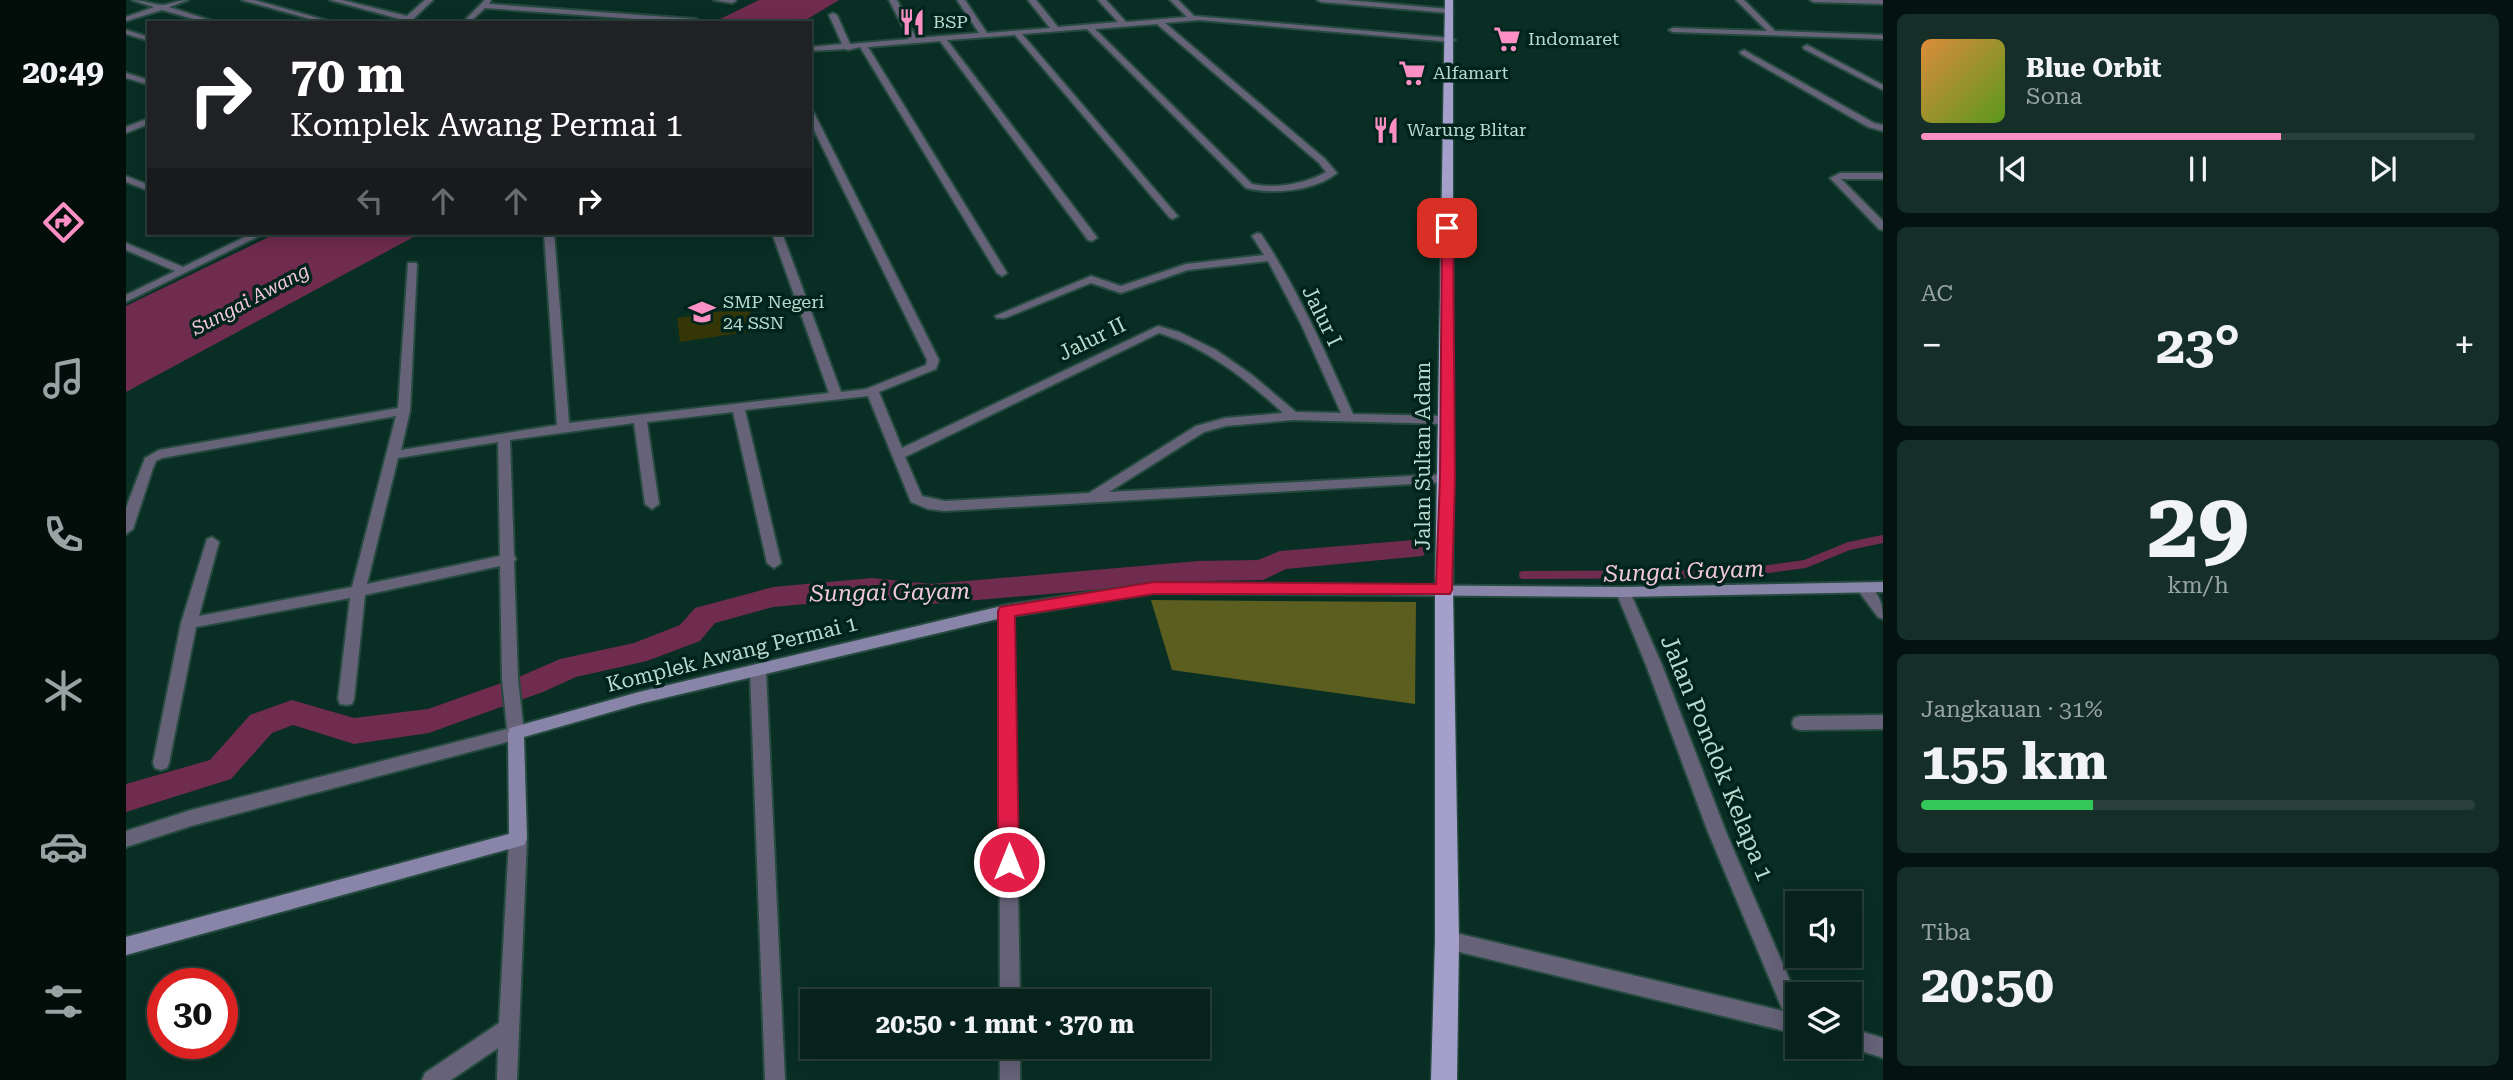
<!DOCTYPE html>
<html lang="id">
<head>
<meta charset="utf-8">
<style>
	:root { --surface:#07221b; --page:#152f28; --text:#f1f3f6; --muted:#98a4a3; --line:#283f3a; --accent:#fc8fc3 }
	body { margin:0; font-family:"Roboto Serif",serif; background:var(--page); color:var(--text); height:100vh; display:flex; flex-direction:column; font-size:26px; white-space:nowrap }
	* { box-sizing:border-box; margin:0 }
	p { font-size:23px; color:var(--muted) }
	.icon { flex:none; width:38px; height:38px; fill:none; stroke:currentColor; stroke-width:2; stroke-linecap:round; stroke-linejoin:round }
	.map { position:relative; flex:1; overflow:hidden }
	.details { display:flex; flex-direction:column; gap:14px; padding:14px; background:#04130f; width:630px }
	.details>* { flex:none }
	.banner { position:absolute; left:21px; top:21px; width:665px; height:214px; border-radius:0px; box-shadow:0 4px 18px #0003,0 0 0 2px var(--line); background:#202124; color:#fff; overflow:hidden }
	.tools { position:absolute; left:1659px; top:891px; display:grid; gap:14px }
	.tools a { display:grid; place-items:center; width:77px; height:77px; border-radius:0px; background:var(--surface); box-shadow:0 4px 18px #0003,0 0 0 2px var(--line); font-size:35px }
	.speed { position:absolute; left:21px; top:968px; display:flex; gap:14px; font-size:35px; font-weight:700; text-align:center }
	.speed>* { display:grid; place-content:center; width:91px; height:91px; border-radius:50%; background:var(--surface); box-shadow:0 4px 18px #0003,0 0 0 2px var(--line); line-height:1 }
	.speed .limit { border:10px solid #d22; background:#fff; color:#111 }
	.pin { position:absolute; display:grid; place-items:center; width:60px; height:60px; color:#fff; margin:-30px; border-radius:14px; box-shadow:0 4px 10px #0006 }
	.me { position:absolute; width:77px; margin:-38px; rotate:0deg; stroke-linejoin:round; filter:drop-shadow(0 0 5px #0008) }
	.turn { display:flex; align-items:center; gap:24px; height:147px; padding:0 28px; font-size:32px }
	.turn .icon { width:91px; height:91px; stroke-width:2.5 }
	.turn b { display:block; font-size:49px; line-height:60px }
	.lanes { display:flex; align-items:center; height:66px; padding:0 28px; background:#0003; justify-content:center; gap:35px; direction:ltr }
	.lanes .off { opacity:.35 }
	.big { font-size:52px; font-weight:700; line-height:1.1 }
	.details .widget { flex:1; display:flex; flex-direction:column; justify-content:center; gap:10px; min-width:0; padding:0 24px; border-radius:10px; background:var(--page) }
	.details .dial { align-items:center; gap:0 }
	.dial b { font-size:91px; line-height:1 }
	.song { display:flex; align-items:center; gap:21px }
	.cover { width:84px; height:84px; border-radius:10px; background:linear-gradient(135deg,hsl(30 70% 55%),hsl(90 70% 35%)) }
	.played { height:7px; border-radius:4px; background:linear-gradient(90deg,var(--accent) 65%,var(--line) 65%) }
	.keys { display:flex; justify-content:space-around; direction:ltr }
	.heat { display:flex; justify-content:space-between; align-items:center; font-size:38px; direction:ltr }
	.charge { height:10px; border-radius:5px; background:linear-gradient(90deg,#34c759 31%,var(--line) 0) }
	.trip { position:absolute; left:674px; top:989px; width:410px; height:70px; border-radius:0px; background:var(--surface); box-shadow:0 4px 18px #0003,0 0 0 2px var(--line); font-weight:700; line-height:70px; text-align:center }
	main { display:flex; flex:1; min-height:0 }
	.tab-bar { display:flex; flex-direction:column; width:126px; justify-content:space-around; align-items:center; background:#030e0b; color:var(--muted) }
	.tab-bar .icon { width:49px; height:49px }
	.tab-bar .on { color:var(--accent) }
	.tab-bar b { font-size:32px; color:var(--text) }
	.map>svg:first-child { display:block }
</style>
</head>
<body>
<main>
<nav class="tab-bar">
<b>20:49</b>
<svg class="icon on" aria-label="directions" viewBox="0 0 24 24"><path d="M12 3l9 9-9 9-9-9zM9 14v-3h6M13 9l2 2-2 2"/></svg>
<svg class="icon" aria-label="music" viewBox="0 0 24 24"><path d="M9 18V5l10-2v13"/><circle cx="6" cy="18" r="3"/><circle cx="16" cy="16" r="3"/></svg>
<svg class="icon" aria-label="phone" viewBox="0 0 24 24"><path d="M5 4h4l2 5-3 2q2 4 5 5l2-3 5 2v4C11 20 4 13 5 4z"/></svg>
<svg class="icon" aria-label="climate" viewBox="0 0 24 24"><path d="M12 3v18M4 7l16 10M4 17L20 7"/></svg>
<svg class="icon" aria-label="car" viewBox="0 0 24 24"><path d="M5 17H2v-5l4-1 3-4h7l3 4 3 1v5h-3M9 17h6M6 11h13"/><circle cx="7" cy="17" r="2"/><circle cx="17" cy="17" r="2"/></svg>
<svg class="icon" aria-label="filters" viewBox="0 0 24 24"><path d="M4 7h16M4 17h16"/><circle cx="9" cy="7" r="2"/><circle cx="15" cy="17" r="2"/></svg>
</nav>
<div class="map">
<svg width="1757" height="1080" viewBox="0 0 1757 1080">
	<rect width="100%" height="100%" fill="#092e24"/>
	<!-- green -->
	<path fill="#353608" d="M623,307L628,331L554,342L551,318Z"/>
	<!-- forest -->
	<path fill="#5c5e1f" d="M1025,600L1290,602L1289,704L1046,670Z"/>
	<!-- water -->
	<path fill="#702c4f" d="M633,0H713L675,23H586Z
		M151,233H295L0,392V306Z"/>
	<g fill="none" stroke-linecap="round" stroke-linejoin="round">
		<!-- stream -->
		<path stroke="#702c4f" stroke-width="8" d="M1397,575L1608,574L1679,564L1723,546L1757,539"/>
		<!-- canal -->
		<path fill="#702c4f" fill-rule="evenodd" d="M1288,540L1297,542L1301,549L1297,556L1160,569L1137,580L1072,581L805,604L746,598L647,607L589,623L574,641L521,661L450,677L417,692L303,733L228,744L167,725L146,733L105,779L0,812V784L84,760L124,715L166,700L228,718L302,709L395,676L434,659L508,643L554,625L569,608L647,587L746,578L805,584L1072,561L1132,560L1154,551Z"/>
		<defs>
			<path id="street" d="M6,0C17,0 28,5 37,5C46,4 52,0 62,0L43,7L93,23H81L36,10L0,21V17L28,7Z
				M116,0H128L210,23H198Z
				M204,0H216L281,16L299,0H307L283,23H275L277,20Z
				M359,0H365L363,4L570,19L574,21L564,23L359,8L343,23H336Z
				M588,0H609L610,1L606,3Z
				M763,0H771L790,38L853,33L831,0H839L861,33L924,28L902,0H910L932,27L992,22L972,0H980L1000,22L1061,17L1044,0H1052L1068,16L1325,38L1329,40L1325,42L1073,20L1039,23L1199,159L1211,173C1189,191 1147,195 1120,188L961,29L896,34L1050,214L1052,216L1047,219L1044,218L889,35L821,40L970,236L971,238L966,241L962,240L814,41L742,47L881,273L876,276L871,273L734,47L722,50L719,49L684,51V47L716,44L703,15L707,13L711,15L724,44L783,39ZM1031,24L1193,163L1200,172C1179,184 1150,189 1126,184L969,29Z
				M1191,0H1220L1323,9L1327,11L1323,13L1195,2Z
				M1610,0H1618L1649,31L1757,35V39L1547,32L1543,30L1547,28L1641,31Z
				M1684,0H1757V4L1688,2Z
				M0,30L23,37V41L0,34Z
				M1681,45L1757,85V90L1678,49L1677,47Z
				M1618,50L1748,123L1757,125V131L1742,127L1615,54L1614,52Z
				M0,73L23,80V85L0,78Z
				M684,111L688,113L813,360L810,369L753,392L776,448L1032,326L1053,332L1090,350L1126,375L1170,412L1215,413L1175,324L1142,261L1062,270L995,293L965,283L879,318H871L869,316L965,276L995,286L1060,264L1138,255L1126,236L1131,233L1135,234C1172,289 1199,352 1227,414L1320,416L1326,420L1320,424L1167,420L1100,426L1078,432L983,492L1321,474L1328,478L1321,482L819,511L802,509L785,502L742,396L619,410L655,563L648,568L641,563L607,412L521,422L533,504L526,509L519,504L508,423L384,440L388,555L390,559L388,562L392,679L398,733L396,738L65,826L0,847V831L65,810L381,729L376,679L374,566L239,595L228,699L226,704L220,705L214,704L212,699L224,598L70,627L43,763L41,768L35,770L29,768L27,763L55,623L81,539L86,537L93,542L73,616L226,587L270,416L36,458L30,461L27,468L7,529L0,534V508L19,458L33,450L272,408L282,263H290L291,265L284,411L275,450L431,425L418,233H428L443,423L703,393L646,233H656L715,392L740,389L800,365L801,360L684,122ZM1033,333C1080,347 1121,380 1157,413L1099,418L1070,426L963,493L819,501L796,496L779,457ZM372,442L374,556L241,584L272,458Z
				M23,118V124L0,133V127Z
				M1714,173H1757V179H1715L1757,221V230L1753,229L1704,178Z
				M0,176L23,185V191L0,182Z
				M127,233H139L0,302V295L49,271L0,250V243L57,267Z
				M1738,584C1753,590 1757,604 1757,619L1752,617L1731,589L1733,585Z
				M1497,587L1502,588L1504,592L1536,665L1600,832L1671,997V1034L1321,949L1314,946L1311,940L1314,934L1321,931L1657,1011L1582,832L1520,665L1490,592L1492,588Z
				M880,605L885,607L887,611L894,1001H874L873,611L875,607Z
				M632,665L638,667L640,671L659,1080H639L624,671L626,667Z
				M1757,715V729L1674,730L1668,728L1666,723L1668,718L1674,716Z
				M392,831L398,833L401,839L391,1080H371L372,1048L325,1080H296L299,1073L373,1023L383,839L386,833Z
				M1724,1028L1757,1038V1058L1720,1046H1724Z
				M874,1046H894V1080H874Z"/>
			<path id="secondary" d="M1757,582V592L1497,597L1028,593L880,617L513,704L398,737L401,839L398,845L0,955V937L383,834L382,733L384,728L513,692L880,605L1028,583L1497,587Z"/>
			<path id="primary" d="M1319,0H1327V590L1333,940L1331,1080H1305L1309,940V590Z"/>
		</defs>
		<!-- street casing -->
		<use href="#street" stroke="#254a3f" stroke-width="4"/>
		<!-- secondary casing -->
		<use href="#secondary" stroke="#254a3f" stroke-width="4"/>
		<!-- primary casing -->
		<use href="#primary" stroke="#254a3f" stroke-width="3"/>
		<!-- street -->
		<use href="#street" fill="#666379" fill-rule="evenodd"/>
		<!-- secondary -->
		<use href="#secondary" fill="#8985a8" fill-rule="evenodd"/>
		<!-- primary -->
		<use href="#primary" fill="#a59fcc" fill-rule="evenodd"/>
	</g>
	<!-- route -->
	<path fill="#e11d48" stroke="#92132f" stroke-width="2" d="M1321,225L1327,228L1329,478L1326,590L1324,594H1028L889,616L893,862L890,868L883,871L875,868L872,862V611L874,607L1028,582L1310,584L1314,478L1316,228Z"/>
	<!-- icons -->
	<defs>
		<symbol id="restaurant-bare" viewBox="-9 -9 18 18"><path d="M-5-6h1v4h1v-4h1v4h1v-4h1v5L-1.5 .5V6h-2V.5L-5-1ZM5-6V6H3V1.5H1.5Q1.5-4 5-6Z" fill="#fc8fc3" stroke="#00241b" stroke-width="2.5" paint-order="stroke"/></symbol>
		<symbol id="supermarket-bare" viewBox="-9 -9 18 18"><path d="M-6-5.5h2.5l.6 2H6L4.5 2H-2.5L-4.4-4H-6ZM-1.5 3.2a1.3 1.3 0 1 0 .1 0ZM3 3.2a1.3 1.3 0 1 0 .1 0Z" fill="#fc8fc3" stroke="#00241b" stroke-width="2.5" paint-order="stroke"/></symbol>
		<symbol id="school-bare" viewBox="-9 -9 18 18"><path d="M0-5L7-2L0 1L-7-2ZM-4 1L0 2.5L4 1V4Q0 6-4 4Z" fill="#fc8fc3" stroke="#00241b" stroke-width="2.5" paint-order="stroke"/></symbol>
	</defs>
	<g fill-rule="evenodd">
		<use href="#restaurant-bare" x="767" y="3" width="38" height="38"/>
		<use href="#supermarket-bare" x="1362" y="20" width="38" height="38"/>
		<use href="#supermarket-bare" x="1267" y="54" width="38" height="38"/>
		<use href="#restaurant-bare" x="1241" y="111" width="38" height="38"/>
		<use href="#school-bare" x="557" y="293" width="38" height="38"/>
	</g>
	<g text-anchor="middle" stroke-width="7" stroke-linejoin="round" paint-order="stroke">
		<!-- far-poi labels -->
		<g font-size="18" fill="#b9dace" stroke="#00241b" text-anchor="start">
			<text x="807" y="28">BSP</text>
			<text x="1402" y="45">Indomaret</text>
			<text x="1307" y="79">Alfamart</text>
			<text x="1281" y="136">Warung Blitar</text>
			<text x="597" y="308">SMP Negeri<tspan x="597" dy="21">24 SSN</tspan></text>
		</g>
		<!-- far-water labels -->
		<g font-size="19" font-style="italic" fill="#f3c8da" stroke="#00241b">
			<text transform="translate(124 299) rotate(-28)" y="7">Sungai Awang</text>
		</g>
		<!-- street labels -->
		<g font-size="21" fill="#b9dace" stroke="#00241b">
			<text transform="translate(1196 316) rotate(64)" y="7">Jalur I</text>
			<text transform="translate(966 339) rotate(-26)" y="7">Jalur II</text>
			<text transform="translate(1297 456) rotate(-90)" y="7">Jalan Sultan Adam</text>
			<text transform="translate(606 654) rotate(-14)" y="7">Komplek Awang Permai 1</text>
		</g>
		<!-- water labels -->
		<g font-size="23" font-style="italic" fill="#f3c8da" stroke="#00241b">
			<text transform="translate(1558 571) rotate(-2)" y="8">Sungai Gayam</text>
			<text transform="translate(764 592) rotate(-1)" y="8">Sungai Gayam</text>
		</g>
		<!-- near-street labels -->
		<g font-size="24" fill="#b9dace" stroke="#00241b">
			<text transform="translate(1591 758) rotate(68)" y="8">Jalan Pondok Kelapa 1</text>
		</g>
	</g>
</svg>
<div class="tools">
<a><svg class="icon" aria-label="sound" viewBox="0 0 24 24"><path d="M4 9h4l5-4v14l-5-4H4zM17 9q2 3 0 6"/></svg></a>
<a><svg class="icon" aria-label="layers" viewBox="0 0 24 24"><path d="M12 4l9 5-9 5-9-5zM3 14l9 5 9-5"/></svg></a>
</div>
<div class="speed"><div class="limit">30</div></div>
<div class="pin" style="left:1321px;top:228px;background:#d93025"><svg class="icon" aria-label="arrive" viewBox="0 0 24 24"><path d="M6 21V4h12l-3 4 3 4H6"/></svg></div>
<svg class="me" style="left:883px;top:862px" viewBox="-20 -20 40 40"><circle r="17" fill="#e11d48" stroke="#fff" stroke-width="3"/><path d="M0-11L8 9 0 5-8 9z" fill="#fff"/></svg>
<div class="trip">20:50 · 1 mnt · 370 m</div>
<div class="banner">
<div class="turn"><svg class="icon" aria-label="right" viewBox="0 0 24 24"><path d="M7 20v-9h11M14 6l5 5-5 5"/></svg><div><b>70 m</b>Komplek Awang Permai 1</div></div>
<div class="lanes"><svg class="icon off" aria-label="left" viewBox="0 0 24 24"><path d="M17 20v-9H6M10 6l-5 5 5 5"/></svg><svg class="icon off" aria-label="ahead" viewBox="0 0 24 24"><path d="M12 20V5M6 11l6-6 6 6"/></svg><svg class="icon off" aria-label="ahead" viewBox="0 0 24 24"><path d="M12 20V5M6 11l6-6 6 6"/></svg><svg class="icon" aria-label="right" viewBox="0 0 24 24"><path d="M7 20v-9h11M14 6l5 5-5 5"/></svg></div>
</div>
</div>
<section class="details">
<div class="widget">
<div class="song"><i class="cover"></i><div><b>Blue Orbit</b><p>Sona</p></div></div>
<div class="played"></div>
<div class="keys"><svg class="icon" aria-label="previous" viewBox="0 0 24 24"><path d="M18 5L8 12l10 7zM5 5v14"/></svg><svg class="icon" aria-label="pause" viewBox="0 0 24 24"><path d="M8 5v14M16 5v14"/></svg><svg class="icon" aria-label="next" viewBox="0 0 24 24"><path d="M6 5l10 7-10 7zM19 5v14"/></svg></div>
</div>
<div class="widget"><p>AC</p>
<div class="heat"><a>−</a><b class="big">23°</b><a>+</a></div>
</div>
<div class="widget dial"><b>29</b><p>km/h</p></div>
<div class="widget"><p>Jangkauan · 31%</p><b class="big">155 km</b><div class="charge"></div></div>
<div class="widget"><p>Tiba</p><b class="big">20:50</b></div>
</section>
</main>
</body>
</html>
